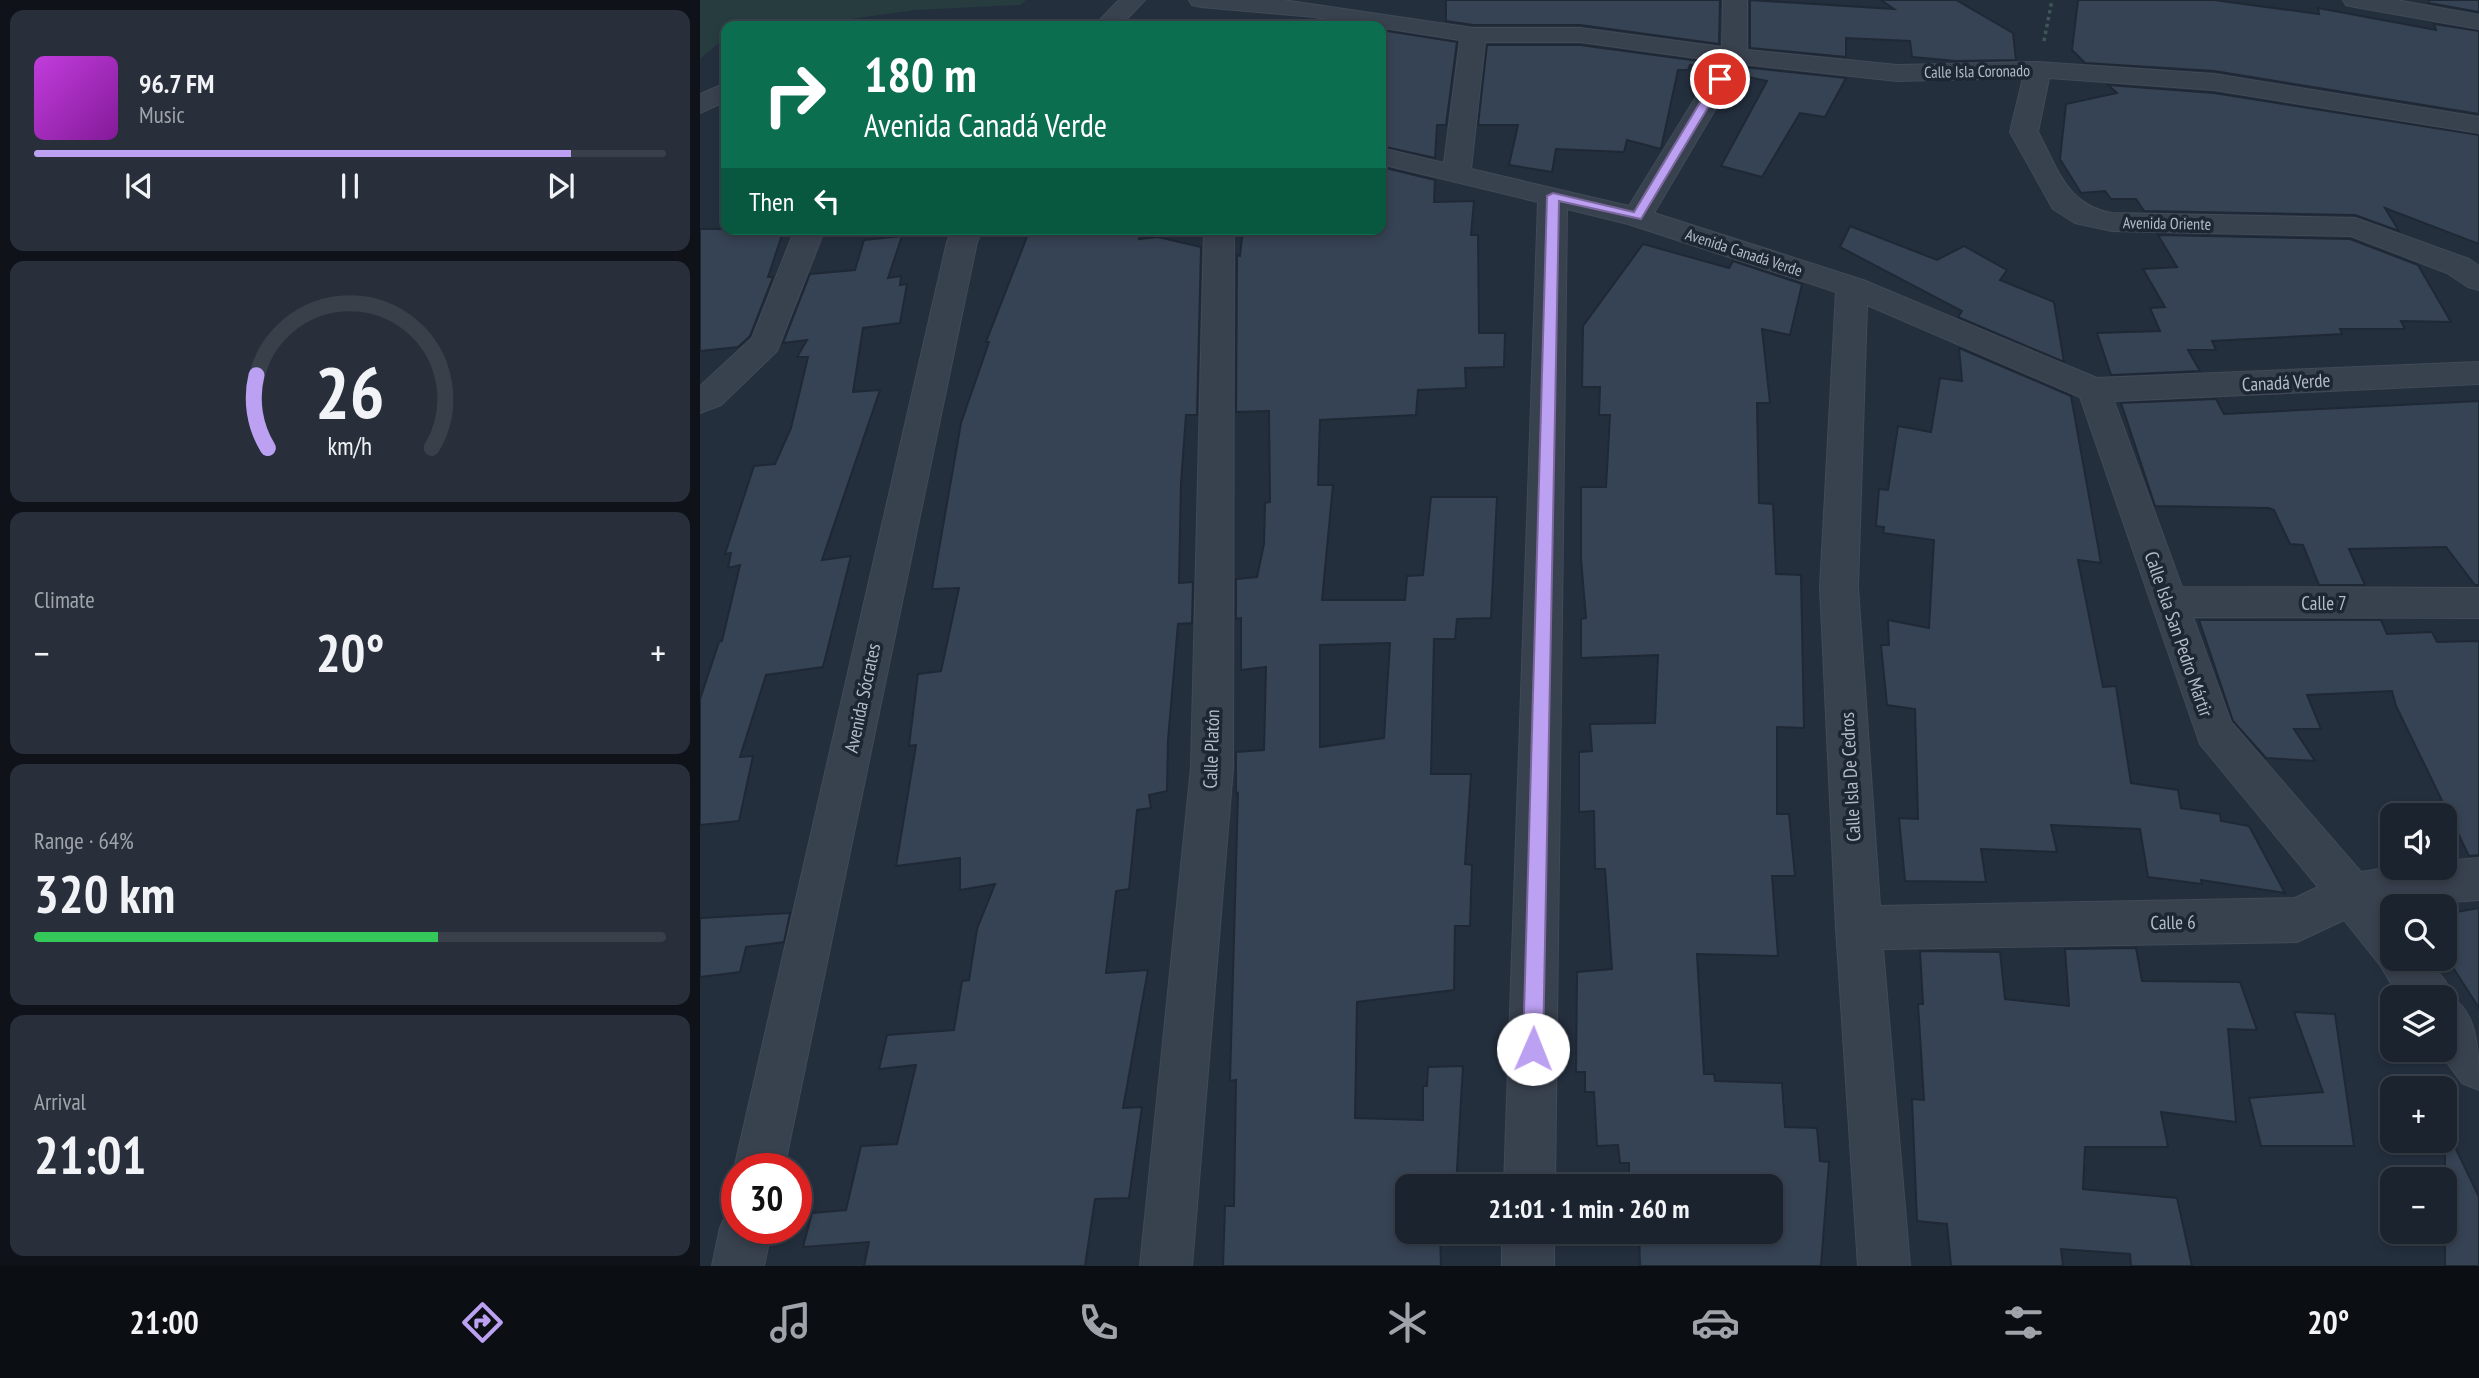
<!DOCTYPE html>
<html lang="en">
<head>
<meta charset="utf-8">
<style>
	:root { --surface:#1b232e; --page:#282f3a; --text:#f1f3f6; --muted:#a0a4aa; --line:#39404a; --accent:#bca0f2 }
	body { margin:0; font-family:"PT Sans Narrow",sans-serif; background:var(--page); color:var(--text); height:100vh; display:flex; flex-direction:column; font-size:26px; white-space:nowrap }
	* { box-sizing:border-box; margin:0 }
	p { font-size:23px; color:var(--muted) }
	.icon { flex:none; width:38px; height:38px; fill:none; stroke:currentColor; stroke-width:2; stroke-linecap:round; stroke-linejoin:round }
	.map { position:relative; flex:1; overflow:hidden }
	.sheet { display:flex; flex-direction:column; gap:10px; padding:10px; background:#0f1319; width:700px }
	.sheet>* { flex:none }
	.guide { position:absolute; left:21px; top:21px; width:665px; height:214px; border-radius:14px; box-shadow:0 4px 10px #0003,0 0 0 2px var(--line); background:#0b6e4f; color:#fff; overflow:hidden }
	.tools { position:absolute; left:1680px; top:803px; display:grid; gap:14px }
	.tools a { display:grid; place-items:center; width:77px; height:77px; border-radius:14px; background:var(--surface); box-shadow:0 4px 10px #0003,0 0 0 2px var(--line); font-size:35px }
	.speed { position:absolute; left:21px; top:1153px; display:flex; gap:14px; font-size:35px; font-weight:700; text-align:center }
	.speed>* { display:grid; place-content:center; width:91px; height:91px; border-radius:50%; background:var(--surface); box-shadow:0 4px 10px #0003,0 0 0 2px var(--line); line-height:1 }
	.speed .limit { border:10px solid #d22; background:#fff; color:#111 }
	.pin { position:absolute; display:grid; place-items:center; width:60px; height:60px; color:#fff; margin:-30px; border:4px solid #fff; border-radius:50%; box-shadow:0 2px 7px #0007 }
	.me { position:absolute; width:77px; margin:-38px; rotate:1deg; stroke-linejoin:round; filter:drop-shadow(0 0 5px #0008) }
	.turn { display:flex; align-items:center; gap:24px; height:147px; padding:0 28px; font-size:32px }
	.turn .icon { width:91px; height:91px; stroke-width:2.5 }
	.turn b { display:block; font-size:49px; line-height:60px }
	.then { display:flex; align-items:center; height:66px; padding:0 28px; background:#0003; gap:14px; font-size:26px }
	.big { font-size:52px; font-weight:600; line-height:1.1 }
	.sheet .tile { flex:1; display:flex; flex-direction:column; justify-content:center; gap:10px; min-width:0; padding:0 24px; border-radius:14px; background:var(--page) }
	.sheet .dial { align-items:center; gap:0 }
	.dial svg { height:182px; overflow:visible; fill:none; stroke:var(--line); stroke-width:7; stroke-linecap:round; text-anchor:middle }
	.dial text { fill:var(--text); stroke:none }
	.song { display:flex; align-items:center; gap:21px }
	.cover { width:84px; height:84px; border-radius:10px; background:linear-gradient(135deg,hsl(290 70% 55%),hsl(290 70% 35%)) }
	.played { height:7px; border-radius:4px; background:linear-gradient(90deg,var(--accent) 85%,var(--line) 85%) }
	.keys { display:flex; justify-content:space-around; direction:ltr }
	.heat { display:flex; justify-content:space-between; align-items:center; font-size:38px; direction:ltr }
	.charge { height:10px; border-radius:5px; background:linear-gradient(90deg,#34c759 64%,var(--line) 0) }
	.trip { position:absolute; left:695px; top:1174px; width:388px; height:70px; border-radius:14px; background:var(--surface); box-shadow:0 4px 10px #0003,0 0 0 2px var(--line); font-weight:600; line-height:70px; text-align:center }
	.tabs { display:flex; height:112px; justify-content:space-around; align-items:center; background:#0b0e12; color:var(--muted) }
	.tabs .icon { width:49px; height:49px }
	.tabs .current { color:var(--accent) }
	.tabs b { font-size:32px; color:var(--text) }
	main { display:flex; flex:1; min-height:0 }
	.map>svg:first-child { display:block }
</style>
</head>
<body>
<main>
<section class="sheet">
<div class="tile">
<div class="song"><i class="cover"></i><div><b>96.7 FM</b><p>Music</p></div></div>
<div class="played"></div>
<div class="keys"><svg class="icon" aria-label="previous" viewBox="0 0 24 24"><path d="M18 5L8 12l10 7zM5 5v14"/></svg><svg class="icon" aria-label="pause" viewBox="0 0 24 24"><path d="M8 5v14M16 5v14"/></svg><svg class="icon" aria-label="next" viewBox="0 0 24 24"><path d="M6 5l10 7-10 7zM19 5v14"/></svg></div>
</div>
<div class="tile dial"><svg viewBox="0 0 100 80">
<path d="M14 69A42 42 0 1 1 86 69"/>
<path d="M14 69A42 42 0 0 1 9 37" stroke="#bca0f2"/>
<text x="50" y="56" font-size="32" font-weight="700">26</text>
<text x="50" y="72" font-size="11">km/h</text>
</svg></div>
<div class="tile"><p>Climate</p>
<div class="heat"><a>−</a><b class="big">20°</b><a>+</a></div>
</div>
<div class="tile"><p>Range · 64%</p><b class="big">320 km</b><div class="charge"></div></div>
<div class="tile"><p>Arrival</p><b class="big">21:01</b></div>
</section>
<div class="map">
<svg width="1779" height="1266" viewBox="0 0 1779 1266">
	<rect width="100%" height="100%" fill="#242f3e"/>
	<!-- green -->
	<path fill="#263c3f" d="M0,0H326L320,5L215,10L101,26H26V37L0,59Z"/>
	<!-- building -->
	<path fill="#364354" stroke="#1f2835" stroke-width="2" fill-rule="evenodd" d="M746,0H1020L1019,44L880,25H773L746,21Z
		M1050,0L1194,9L1181,0H1256L1313,33L1316,60L1256,61L1212,57L1210,41L1146,38V57L1050,48Z
		M1378,0H1514L1619,14L1618,8L1736,30L1734,24L1779,31V114L1514,71L1385,63L1372,50Z
		M1728,0H1779V12L1729,3Z
		M681,30L757,42L746,125H737L735,158L681,146Z
		M787,45H880L1014,63L1010,69L990,65L988,70H978L961,149L927,140L924,152L856,149L852,172L809,165L818,125H778Z
		M1043,67L1146,78L1125,117L1100,113L1062,177L1021,166L1067,81L1038,75Z
		M1408,85L1514,93L1779,135V244L1685,208L1699,231L1655,215L1444,211L1436,199H1411L1405,191L1381,193L1360,159L1366,104L1417,93Z
		M681,167L735,180L734,202L774,201L771,235H778L779,333H805L804,367L765,368L766,388L718,390L716,415L620,420L618,485H633L622,600H705L707,576L723,575L731,497H797L791,618L757,619L755,639H734L731,774H771L765,864L772,865L770,926H755L754,990L657,1002L655,1118L723,1120V1086H727L728,1067L763,1066L756,1186H707V1232H740L741,1266H523L525,1206H534L536,1080L530,1081L538,793L536,794V752L564,750L566,667L541,670V618L536,619V579L557,577L564,544L565,503L570,502L569,411L536,412L537,255L540,256L543,229H681ZM690,643L684,738L620,747V645Z
		M1150,226L1237,260L1264,246L1307,270L1300,280L1354,302L1364,362L1258,317L1262,311L1140,247Z
		M0,229H84L68,277H73L50,336L38,347L0,351Z
		M330,229H388L387,233L441,230L439,239L458,237L501,247L497,415H486L481,483L479,583L493,582L492,623L478,624L468,740L467,791L449,795L451,808L437,810L429,889L416,891L406,973L448,970L423,1108L442,1107L429,1198L395,1199L385,1266H164L169,1242L103,1247L112,1213L146,1210L161,1146L197,1144L216,1065L179,1069L187,1035L254,1030L262,981L269,980L277,929L295,884L260,890V858L196,866L216,745L209,746L218,674L241,671L259,588L232,589L261,423L289,342H286Z
		M1458,235L1650,239L1718,265L1751,322L1701,321L1705,329H1640L1642,334L1512,341L1516,350H1488L1500,371L1411,375L1397,333L1460,331L1450,308L1465,307L1443,269L1477,267Z
		M202,236L188,278L201,276L200,285L207,284L200,323L163,328L153,392L180,390L122,560L151,556L123,667L66,675L40,757L53,756L39,821L0,825V699L19,642L22,641L40,565L28,568L31,553L25,554L54,466L75,464L91,428L108,357H97L107,340L83,343L110,274L155,270L164,240Z
		M943,244L1029,268L1033,261L1102,284L1090,335L1062,329L1070,403H1057L1059,503L1073,504L1076,574L1101,575L1104,728L1077,727V814H1089L1095,876H1072L1078,956L997,954L1004,1074H1014L1015,1081L1082,1083L1085,1127L1117,1128L1120,1161L1129,1162L1121,1266H940L939,1232H1071V1186H929V1163H920L918,1145L897,1146L894,1092H885V1072H876L877,972L912,969L905,869H895L894,811L879,812V752L892,751L890,724L955,723L958,655L881,658V619L886,618L881,559V487H906L910,415H899L900,387H882L883,326Z
		M1259,348L1371,396L1401,563L1378,560L1403,687L1416,686L1431,783L1478,790L1481,808L1520,814L1521,821L1549,826L1585,893L1501,880L1502,884L1448,877L1440,829L1351,825L1357,852L1281,849L1286,882L1205,881L1199,818L1218,819L1215,709L1187,705L1181,645H1189L1188,620L1229,628L1234,540L1183,533L1184,527L1176,526L1179,489L1188,490L1198,426L1231,432L1240,378L1262,381Z
		M1516,399L1524,414L1779,401V585H1775L1746,547L1649,549L1665,585H1619L1603,545L1590,544L1574,510L1569,508L1455,506L1421,403Z
		M1499,620H1681L1687,634L1732,632L1737,642L1779,641V855L1769,856L1696,706L1692,691L1607,695L1621,729H1594L1615,761L1566,758L1533,721Z
		M1779,908V1008L1745,955V914Z
		M90,913L84,942L46,947L40,972L0,977V918Z
		M1436,948L1442,981L1540,982L1557,1030L1528,1029L1536,1122L1461,1112L1468,1147H1385L1383,1189L1477,1198L1492,1266H1431L1430,1254L1361,1249L1363,1266H1251L1247,1224L1217,1221L1212,1099L1224,1100L1218,1004H1223L1220,951L1300,952L1305,999L1369,1006L1365,949Z
		M1594,1012L1635,1014L1654,1146H1561L1549,1098L1623,1092Z
		M1745,1126L1779,1197V1266H1745Z"/>
	<g fill="none" stroke-linecap="round" stroke-linejoin="round">
		<defs>
			<path id="minor" d="M419,0H445L420,26H394Z
				M489,0H583L773,28H880L1022,47L1023,0H1047V50L1197,65L1338,62L1514,74L1779,117V133L1514,90L1349,78L1338,132C1358,169 1366,205 1412,213L1655,218L1769,259L1779,266V290L1768,287L1747,273L1651,236L1412,231L1375,223L1353,209L1310,132L1323,78L1197,81L1042,64L954,213L1163,280L1397,378L1779,362V384L1414,401L1482,587L1779,588V618L1493,617L1531,722L1661,872L1692,867L1745,868V861L1779,858V900L1692,906L1690,909L1692,959H1728L1746,982L1752,998C1779,1013 1779,1058 1779,1090L1762,1083L1738,1050H1745V998H1700L1680,965L1644,920L1597,942L1183,949L1210,1266H1158L1136,928L1120,587L1136,292L928,224L867,209L855,1186H804L838,202L681,164V148L744,163L760,40L614,17L501,7L492,5ZM785,42H880L1018,61L929,206L771,169ZM1167,305L1380,397L1500,744L1618,887L1595,898L1180,906L1158,587Z
				M1643,0H1696L1779,15V29L1655,7L1646,5Z
				M26,83V101L0,113V94Z
				M95,229H125L77,351L21,405L0,413V386L52,338Z
				M253,229H283L277,242L84,1169H37V1176L34,1169L247,242Z
				M504,229H534L533,768L492,1266H440L491,768Z
				M37,1206V1228H72L64,1266H12L20,1228L28,1210Z
				M802,1232H854V1266H802Z"/>
		</defs>
		<!-- minor casing -->
		<use href="#minor" stroke="#414a57" stroke-width="2"/>
		<!-- path -->
		<path stroke="#3f5557" stroke-width="3.5" stroke-dasharray="3.5 3.5" stroke-linecap="butt" d="M1344,41L1352,0"/>
		<!-- minor -->
		<use href="#minor" fill="#38414e" fill-rule="evenodd"/>
	</g>
	<!-- route -->
	<path fill="#bca0f2" stroke="#7a689d" stroke-width="2" d="M1016,76L1025,79L941,219L859,201L843,1049L840,1056L833,1059L826,1056L823,1049L847,196L853,193L934,212Z"/>
	<g text-anchor="middle" stroke-width="7" stroke-linejoin="round" paint-order="stroke">
		<!-- far-street labels -->
		<g font-size="16" fill="#b4bcc9" stroke="#1d2633">
			<text transform="translate(1277 71) rotate(-1)" y="6">Calle Isla Coronado</text>
			<text transform="translate(1467 223) rotate(1)" y="6">Avenida Oriente</text>
			<text transform="translate(1044 252) rotate(18)" y="6">Avenida Canadá Verde</text>
		</g>
		<!-- street labels -->
		<g font-size="19" fill="#b4bcc9" stroke="#1d2633">
			<text transform="translate(1586 382) rotate(-3)" y="7">Canadá Verde</text>
			<text x="1624" y="610">Calle 7</text>
			<text transform="translate(1479 634) rotate(71)" y="7">Calle Isla San Pedro Mártir</text>
			<text transform="translate(162 698) rotate(-78)" y="7">Avenida Sócrates</text>
			<text transform="translate(511 749) rotate(-88)" y="7">Calle Platón</text>
			<text transform="translate(1150 777) rotate(-93)" y="7">Calle Isla De Cedros</text>
			<text transform="translate(1473 922) rotate(-1)" y="7">Calle 6</text>
		</g>
	</g>
</svg>
<div class="tools">
<a><svg class="icon" aria-label="sound" viewBox="0 0 24 24"><path d="M4 9h4l5-4v14l-5-4H4zM17 9q2 3 0 6"/></svg></a>
<a><svg class="icon" aria-label="search" viewBox="0 0 24 24"><circle cx="10" cy="10" r="6"/><path d="M15 15l6 6"/></svg></a>
<a><svg class="icon" aria-label="layers" viewBox="0 0 24 24"><path d="M12 4l9 5-9 5-9-5zM3 14l9 5 9-5"/></svg></a>
<a>+</a>
<a>−</a>
</div>
<div class="speed"><div class="limit">30</div></div>
<div class="pin" style="left:1020px;top:79px;background:#d93025"><svg class="icon" aria-label="arrive" viewBox="0 0 24 24"><path d="M6 21V4h12l-3 4 3 4H6"/></svg></div>
<svg class="me" style="left:833px;top:1049px" viewBox="-20 -20 40 40"><circle r="19" fill="#fff"/><path d="M0-13L10 11 0 6-10 11z" fill="#bca0f2"/></svg>
<div class="trip">21:01 · 1 min · 260 m</div>
<div class="guide">
<div class="turn"><svg class="icon" aria-label="right" viewBox="0 0 24 24"><path d="M7 20v-9h11M14 6l5 5-5 5"/></svg><div><b>180 m</b>Avenida Canadá Verde</div></div>
<div class="then">Then<svg class="icon" aria-label="left" viewBox="0 0 24 24"><path d="M17 20v-9H6M10 6l-5 5 5 5"/></svg></div>
</div>
</div>
</main>
<nav class="tabs">
<b>21:00</b>
<svg class="icon current" aria-label="directions" viewBox="0 0 24 24"><path d="M12 3l9 9-9 9-9-9zM9 14v-3h6M13 9l2 2-2 2"/></svg>
<svg class="icon" aria-label="music" viewBox="0 0 24 24"><path d="M9 18V5l10-2v13"/><circle cx="6" cy="18" r="3"/><circle cx="16" cy="16" r="3"/></svg>
<svg class="icon" aria-label="phone" viewBox="0 0 24 24"><path d="M5 4h4l2 5-3 2q2 4 5 5l2-3 5 2v4C11 20 4 13 5 4z"/></svg>
<svg class="icon" aria-label="climate" viewBox="0 0 24 24"><path d="M12 3v18M4 7l16 10M4 17L20 7"/></svg>
<svg class="icon" aria-label="car" viewBox="0 0 24 24"><path d="M5 17H2v-5l4-1 3-4h7l3 4 3 1v5h-3M9 17h6M6 11h13"/><circle cx="7" cy="17" r="2"/><circle cx="17" cy="17" r="2"/></svg>
<svg class="icon" aria-label="filters" viewBox="0 0 24 24"><path d="M4 7h16M4 17h16"/><circle cx="9" cy="7" r="2"/><circle cx="15" cy="17" r="2"/></svg>
<b>20°</b>
</nav>
</body>
</html>
